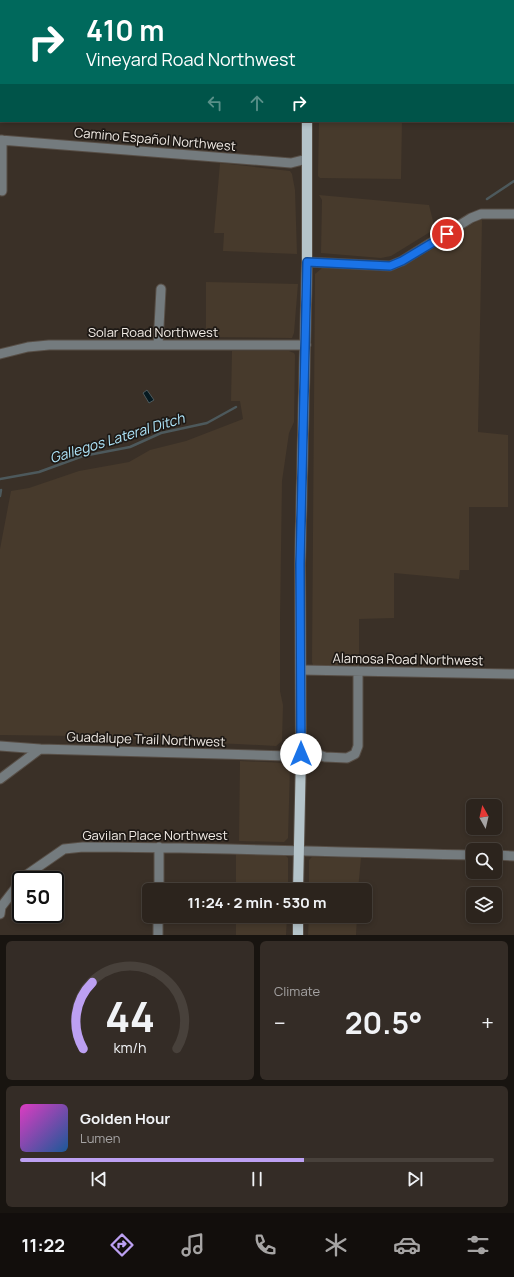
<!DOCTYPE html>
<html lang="en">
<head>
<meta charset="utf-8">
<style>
	:root { --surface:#2c241d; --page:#342c26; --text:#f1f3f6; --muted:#a6a4a4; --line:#48413b; --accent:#bca0f2 }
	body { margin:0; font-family:Manrope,sans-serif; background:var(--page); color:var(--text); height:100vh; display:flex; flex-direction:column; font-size:15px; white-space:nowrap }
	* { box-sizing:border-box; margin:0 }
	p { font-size:13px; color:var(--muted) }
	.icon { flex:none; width:22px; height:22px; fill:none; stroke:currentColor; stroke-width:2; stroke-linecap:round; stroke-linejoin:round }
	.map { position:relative; height:935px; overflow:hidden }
	.panel { display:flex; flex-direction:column; gap:6px; padding:6px; background:#181410; flex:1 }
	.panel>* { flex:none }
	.banner { position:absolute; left:0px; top:0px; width:514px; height:122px; box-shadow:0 2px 6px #0003,0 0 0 1px var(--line); background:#00695c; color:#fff; overflow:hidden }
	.needle { width:26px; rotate:352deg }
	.buttons { position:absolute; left:466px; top:799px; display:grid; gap:8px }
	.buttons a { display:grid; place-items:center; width:36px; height:36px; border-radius:6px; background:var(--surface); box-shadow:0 2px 6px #0003,0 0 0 1px var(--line); font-size:20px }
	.speed { position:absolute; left:12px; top:871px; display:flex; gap:8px; font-size:20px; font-weight:700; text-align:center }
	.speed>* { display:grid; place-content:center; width:52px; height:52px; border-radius:50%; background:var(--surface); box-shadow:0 2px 6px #0003,0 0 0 1px var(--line); line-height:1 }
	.speed .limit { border:2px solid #111; border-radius:6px; background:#fff; color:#111 }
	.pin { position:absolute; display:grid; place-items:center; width:34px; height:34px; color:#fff; margin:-17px; border:2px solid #fff; border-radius:50%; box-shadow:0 1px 4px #0007 }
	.me { position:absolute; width:44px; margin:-22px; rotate:0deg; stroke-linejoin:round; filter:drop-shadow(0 0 3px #0008) }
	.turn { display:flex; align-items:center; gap:14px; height:84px; padding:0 20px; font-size:18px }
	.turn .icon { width:52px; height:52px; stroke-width:2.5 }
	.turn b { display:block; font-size:28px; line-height:34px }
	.lanes { display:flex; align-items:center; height:38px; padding:0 20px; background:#0003; justify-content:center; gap:20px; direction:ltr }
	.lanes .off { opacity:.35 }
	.big { font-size:30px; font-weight:700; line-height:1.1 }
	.panel .tile { flex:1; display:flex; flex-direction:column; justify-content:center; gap:6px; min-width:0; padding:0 14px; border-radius:6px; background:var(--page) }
	.panel .dial { align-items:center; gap:0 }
	.dial svg { height:104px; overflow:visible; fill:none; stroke:var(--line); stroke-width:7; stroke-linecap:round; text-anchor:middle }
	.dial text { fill:var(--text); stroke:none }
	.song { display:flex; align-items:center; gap:12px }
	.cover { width:48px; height:48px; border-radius:6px; background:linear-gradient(135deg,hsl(310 70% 55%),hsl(210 70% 35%)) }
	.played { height:4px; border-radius:2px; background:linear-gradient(90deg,var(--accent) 60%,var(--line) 60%) }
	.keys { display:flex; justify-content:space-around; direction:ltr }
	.heat { display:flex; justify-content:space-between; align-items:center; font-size:22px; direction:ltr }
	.panel .tiles { flex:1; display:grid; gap:6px; grid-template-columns:1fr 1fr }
	.tile:last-child { grid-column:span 2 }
	.trip { position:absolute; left:142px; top:883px; width:230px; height:40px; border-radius:6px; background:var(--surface); box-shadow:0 2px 6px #0003,0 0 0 1px var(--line); font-weight:700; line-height:40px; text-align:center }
	.dock { display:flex; height:64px; justify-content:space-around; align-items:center; background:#120e0c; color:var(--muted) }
	.dock .icon { width:28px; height:28px }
	.dock .on { color:var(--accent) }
	.dock b { font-size:18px; color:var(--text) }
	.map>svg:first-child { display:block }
</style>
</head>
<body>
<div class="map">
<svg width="514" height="935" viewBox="0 0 514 935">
	<rect width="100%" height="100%" fill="#3a3027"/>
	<!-- built -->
	<path fill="#473a2c" d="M319,121H402L401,179L320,178L318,176Z
		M220,163L290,171L292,174L295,190L297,254L223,251L224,233H214Z
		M319,195L429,205L435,229L391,256L381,258L321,253L322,200Z
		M479,220H482L478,432L508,435V507H469V570H460L459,579L394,573V618L359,619V666L313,665L312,662L315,274L322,268L390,271L398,269Z
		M206,282L298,284L294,333L292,338L206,337Z
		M232,351H289L294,353L295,355L294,422L289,433L282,481L280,620V691L283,705L282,741L276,746L81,736L0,735V549L11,491L29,488L79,471L129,462L150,450L186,441L243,419L240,401H231Z
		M240,761L287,763L290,766L288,838L284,842L239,841Z
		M236,853L284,854L288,858V890H236Z
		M312,857L361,858L358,890H309V860Z
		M236,916H287L286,935H236Z
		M309,916H357L356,935H308Z"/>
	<!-- water -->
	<path fill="#061a21" stroke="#4d595c" d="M147,390L154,400L149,403L143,393Z"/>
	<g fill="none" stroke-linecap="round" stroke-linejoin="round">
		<!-- stream -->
		<path stroke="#4d595c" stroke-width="2.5" d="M487,199L514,181
			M0,479L39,472L83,456L130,447L161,433L207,423L236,407
			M0,496L1,490"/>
		<defs>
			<path id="minor" d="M101,1V0
				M0,7H1
				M0,140L291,163L307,159
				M2,140V191
				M307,262L390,266L402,261L471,218L481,214H514
				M158,345L161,289
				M0,354L28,347L49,345H306
				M301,670L514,674
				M0,746L40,749
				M0,779L40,749L287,756L311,752L325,757L347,758L355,754L358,746V671
				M495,855L514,856
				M22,880L25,876L64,849L83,847C213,847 343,853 473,855
				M159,890V847
				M0,914L1,907L21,881
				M158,935V916"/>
			<path id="major" d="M309,1V0
				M298,890L301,754L300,564L307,262V121
				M298,935V916"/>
		</defs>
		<!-- minor casing -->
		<use href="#minor" stroke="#574e46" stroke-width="11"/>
		<!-- major casing -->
		<use href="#major" stroke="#574e46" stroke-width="12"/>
		<!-- minor -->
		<use href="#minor" stroke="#747b7e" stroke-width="9"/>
		<!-- major -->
		<use href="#major" stroke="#b5c4ca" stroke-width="10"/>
	</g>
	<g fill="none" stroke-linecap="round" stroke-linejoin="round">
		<defs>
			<path id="route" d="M301,754L300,564L307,262L390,266L402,261L447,234"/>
		</defs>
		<!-- route casing -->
		<use href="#route" stroke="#114b97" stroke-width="10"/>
		<!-- route -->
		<use href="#route" stroke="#1a73e8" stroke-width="7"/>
	</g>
	<g text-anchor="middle" stroke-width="3.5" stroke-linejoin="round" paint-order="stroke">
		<!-- street labels -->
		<g font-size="13" fill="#f2ece6" stroke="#1e1915">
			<text transform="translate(155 139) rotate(5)" y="5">Camino Español Northwest</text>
			<text x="153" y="337">Solar Road Northwest</text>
			<text transform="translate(408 659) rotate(1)" y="5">Alamosa Road Northwest</text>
			<text transform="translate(146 739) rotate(2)" y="5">Guadalupe Trail Northwest</text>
			<text x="155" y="840">Gavilan Place Northwest</text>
		</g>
		<!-- water labels -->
		<g font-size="14" font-style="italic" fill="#afe6fb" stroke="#1e1915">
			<text transform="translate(117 438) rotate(-17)" y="5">Gallegos Lateral Ditch</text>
		</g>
	</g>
</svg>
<div class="buttons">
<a><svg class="needle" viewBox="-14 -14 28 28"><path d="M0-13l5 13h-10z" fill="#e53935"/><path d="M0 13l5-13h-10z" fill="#a6a4a4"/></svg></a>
<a><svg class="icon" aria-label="search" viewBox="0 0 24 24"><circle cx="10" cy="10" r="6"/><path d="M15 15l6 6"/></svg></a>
<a><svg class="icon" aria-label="layers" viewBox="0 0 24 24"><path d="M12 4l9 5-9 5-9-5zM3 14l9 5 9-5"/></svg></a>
</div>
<div class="speed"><div class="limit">50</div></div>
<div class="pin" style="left:447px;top:234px;background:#d93025"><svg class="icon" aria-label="arrive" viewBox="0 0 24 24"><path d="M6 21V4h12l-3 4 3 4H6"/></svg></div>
<svg class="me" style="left:301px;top:754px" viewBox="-20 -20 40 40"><circle r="19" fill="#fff"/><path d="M0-13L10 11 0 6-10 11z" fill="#1a73e8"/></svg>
<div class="trip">11:24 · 2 min · 530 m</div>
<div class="banner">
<div class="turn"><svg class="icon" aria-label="right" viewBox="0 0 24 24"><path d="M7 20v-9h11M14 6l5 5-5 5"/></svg><div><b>410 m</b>Vineyard Road Northwest</div></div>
<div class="lanes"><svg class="icon off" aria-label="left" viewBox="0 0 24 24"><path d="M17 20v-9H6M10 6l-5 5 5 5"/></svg><svg class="icon off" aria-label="ahead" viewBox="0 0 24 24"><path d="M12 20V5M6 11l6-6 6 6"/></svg><svg class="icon" aria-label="right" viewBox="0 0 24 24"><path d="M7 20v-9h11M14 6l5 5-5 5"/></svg></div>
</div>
</div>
<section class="panel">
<div class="tiles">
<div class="tile dial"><svg viewBox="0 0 100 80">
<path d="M14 69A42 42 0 1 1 86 69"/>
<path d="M14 69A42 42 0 0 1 21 18" stroke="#bca0f2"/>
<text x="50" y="56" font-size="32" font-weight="700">44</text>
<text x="50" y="72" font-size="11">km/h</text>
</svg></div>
<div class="tile"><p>Climate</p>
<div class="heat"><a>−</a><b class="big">20.5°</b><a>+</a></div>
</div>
<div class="tile">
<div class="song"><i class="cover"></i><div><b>Golden Hour</b><p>Lumen</p></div></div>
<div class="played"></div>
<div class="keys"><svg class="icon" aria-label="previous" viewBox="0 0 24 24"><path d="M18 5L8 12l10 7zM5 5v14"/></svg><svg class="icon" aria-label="pause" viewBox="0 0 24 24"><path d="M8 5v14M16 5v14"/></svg><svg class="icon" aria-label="next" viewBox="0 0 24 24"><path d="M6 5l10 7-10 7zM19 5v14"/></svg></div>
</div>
</div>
</section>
<nav class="dock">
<b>11:22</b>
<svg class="icon on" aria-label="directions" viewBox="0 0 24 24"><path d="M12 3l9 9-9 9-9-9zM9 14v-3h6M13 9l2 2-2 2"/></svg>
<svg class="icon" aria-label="music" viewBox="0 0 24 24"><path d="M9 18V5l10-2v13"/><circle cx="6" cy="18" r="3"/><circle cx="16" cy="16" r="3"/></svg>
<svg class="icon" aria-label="phone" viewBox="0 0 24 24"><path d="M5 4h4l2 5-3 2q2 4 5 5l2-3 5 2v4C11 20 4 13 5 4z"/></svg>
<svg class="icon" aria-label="climate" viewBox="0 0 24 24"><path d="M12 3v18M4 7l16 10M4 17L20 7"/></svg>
<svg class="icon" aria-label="car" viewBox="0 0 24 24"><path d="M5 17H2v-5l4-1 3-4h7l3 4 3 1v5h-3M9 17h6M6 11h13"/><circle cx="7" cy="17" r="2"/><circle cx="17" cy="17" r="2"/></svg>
<svg class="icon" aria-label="filters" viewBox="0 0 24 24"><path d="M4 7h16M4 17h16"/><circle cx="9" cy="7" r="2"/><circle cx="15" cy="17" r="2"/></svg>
</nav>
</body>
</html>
